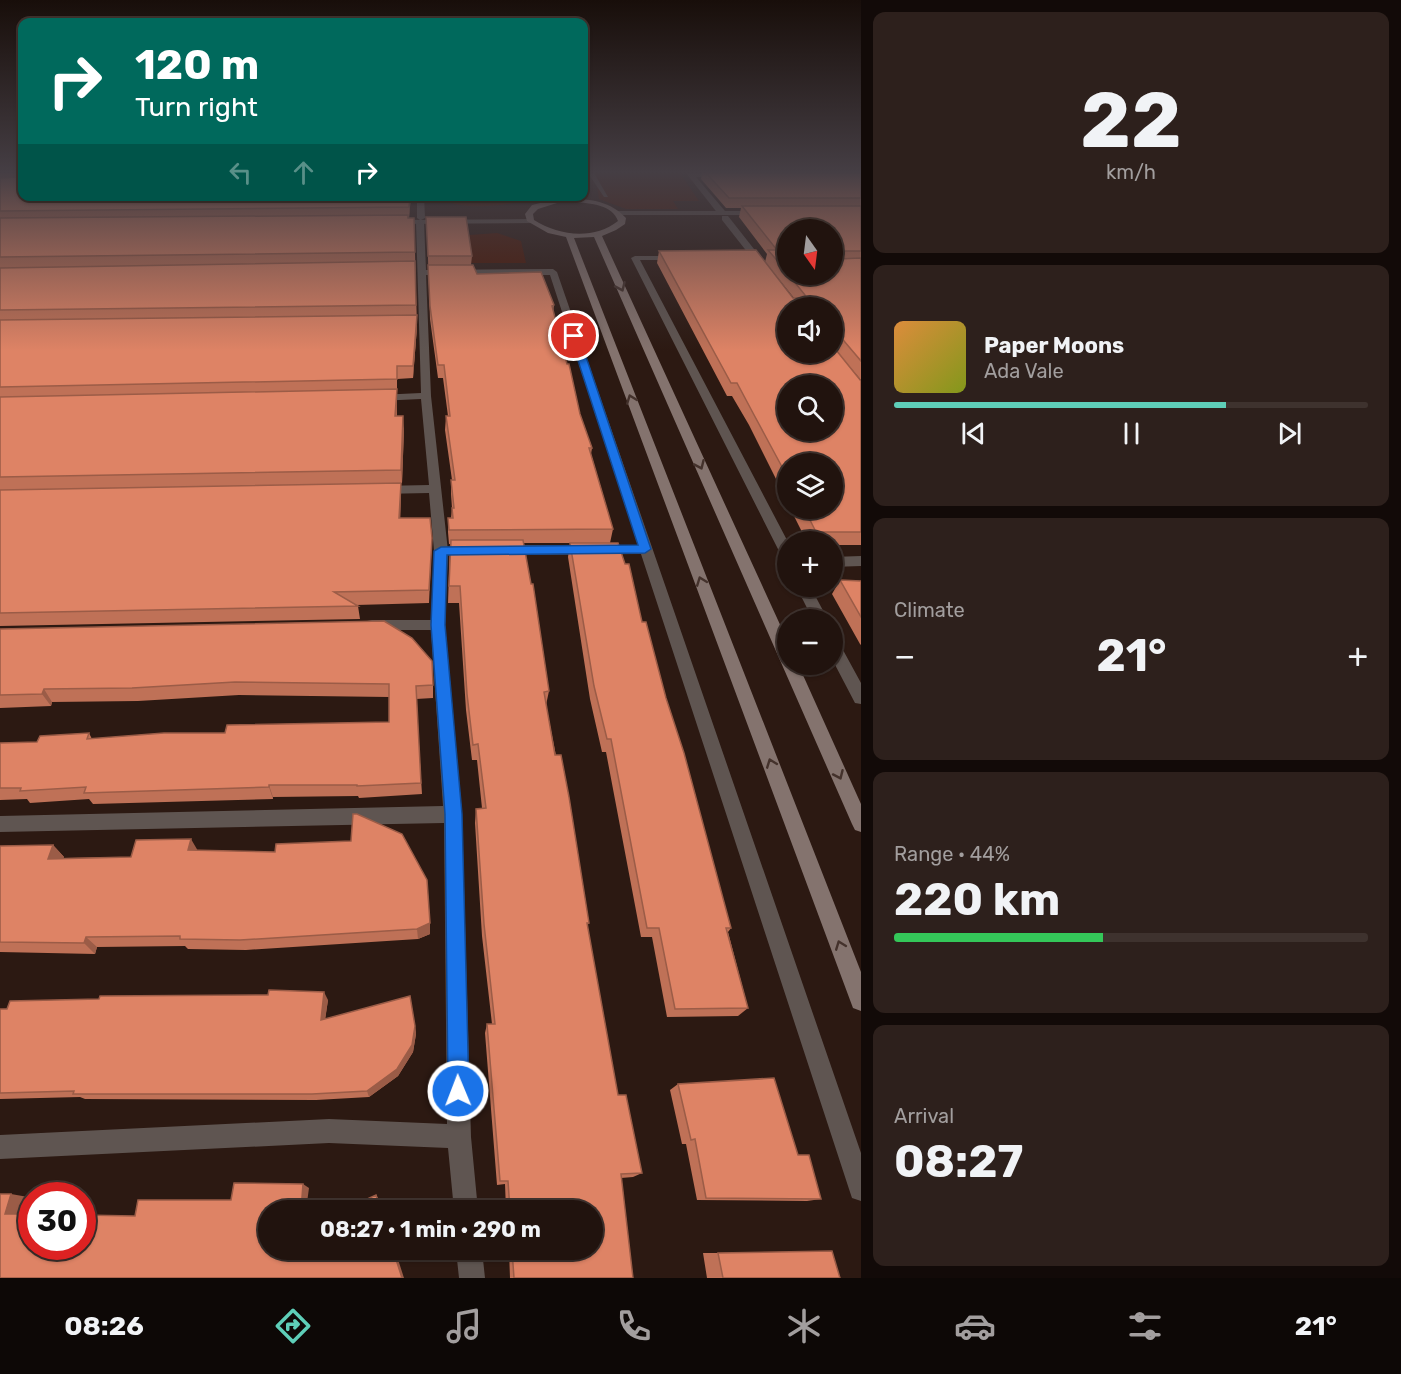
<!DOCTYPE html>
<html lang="en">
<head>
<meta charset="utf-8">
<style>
	:root { --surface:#21130e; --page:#2d201c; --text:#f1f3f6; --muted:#a29e9e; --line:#3e322e; --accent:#5eceb8 }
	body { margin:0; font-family:Rubik,sans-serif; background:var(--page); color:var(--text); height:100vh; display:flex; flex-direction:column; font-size:22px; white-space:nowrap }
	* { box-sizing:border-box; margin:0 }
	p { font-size:20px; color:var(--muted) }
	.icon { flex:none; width:33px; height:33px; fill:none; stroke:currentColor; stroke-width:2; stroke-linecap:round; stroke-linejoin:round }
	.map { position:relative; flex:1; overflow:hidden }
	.sheet { display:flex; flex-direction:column; gap:12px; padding:12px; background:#120a08; width:540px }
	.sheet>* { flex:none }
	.top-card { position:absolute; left:18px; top:18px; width:570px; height:183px; border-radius:12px; box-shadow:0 2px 4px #0004,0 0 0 2px var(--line); background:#00695c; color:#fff; overflow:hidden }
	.needle { width:39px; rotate:166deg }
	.controls { position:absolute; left:777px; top:219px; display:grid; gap:12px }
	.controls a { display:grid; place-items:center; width:66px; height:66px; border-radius:50%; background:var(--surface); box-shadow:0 2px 4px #0004,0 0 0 2px var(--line); font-size:30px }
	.speed { position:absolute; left:18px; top:1182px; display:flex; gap:12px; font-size:30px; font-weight:700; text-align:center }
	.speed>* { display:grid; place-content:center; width:78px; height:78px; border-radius:50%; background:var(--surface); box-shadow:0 2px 4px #0004,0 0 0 2px var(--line); line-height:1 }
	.speed .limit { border:9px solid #d22; background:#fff; color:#111 }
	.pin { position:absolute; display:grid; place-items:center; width:51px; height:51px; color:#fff; margin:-26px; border:3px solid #fff; border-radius:50%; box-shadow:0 2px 6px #0007 }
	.me { position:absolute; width:66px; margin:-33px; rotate:359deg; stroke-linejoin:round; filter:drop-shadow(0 0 4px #0008) }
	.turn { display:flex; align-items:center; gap:21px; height:126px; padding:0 18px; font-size:27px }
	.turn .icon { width:78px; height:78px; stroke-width:2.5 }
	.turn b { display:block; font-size:42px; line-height:51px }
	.lanes { display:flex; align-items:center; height:57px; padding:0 18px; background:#0003; justify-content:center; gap:30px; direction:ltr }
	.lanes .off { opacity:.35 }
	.big { font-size:45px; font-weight:700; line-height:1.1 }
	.sheet .widget { flex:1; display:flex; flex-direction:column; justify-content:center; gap:9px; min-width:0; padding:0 21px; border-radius:12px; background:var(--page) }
	.sheet .dial { align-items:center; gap:0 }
	.dial b { font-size:78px; line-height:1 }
	.song { display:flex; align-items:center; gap:18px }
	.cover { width:72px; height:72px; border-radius:9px; background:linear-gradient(135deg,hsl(30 70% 55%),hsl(70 70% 35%)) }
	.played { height:6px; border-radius:3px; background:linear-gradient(90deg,var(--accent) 70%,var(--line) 70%) }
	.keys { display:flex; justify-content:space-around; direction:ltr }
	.heat { display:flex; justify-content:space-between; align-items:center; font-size:33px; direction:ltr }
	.charge { height:9px; border-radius:4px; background:linear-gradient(90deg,#34c759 44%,var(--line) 0) }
	.trip { position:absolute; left:258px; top:1200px; width:345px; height:60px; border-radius:30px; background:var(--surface); box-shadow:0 2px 4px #0004,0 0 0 2px var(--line); font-weight:700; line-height:60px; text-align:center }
	.menu { display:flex; height:96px; justify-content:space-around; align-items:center; background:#0d0806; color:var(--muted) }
	.menu .icon { width:42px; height:42px }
	.menu .current { color:var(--accent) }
	.menu b { font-size:27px; color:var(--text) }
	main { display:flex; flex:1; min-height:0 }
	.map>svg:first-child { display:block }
</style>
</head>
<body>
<main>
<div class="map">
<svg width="861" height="1278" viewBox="0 0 861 1278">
	<rect width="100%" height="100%" fill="#2c1912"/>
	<!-- green -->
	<path fill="#4b1300" d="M595,173H680L699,201H673L678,209H626L599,199Z
		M443,197H517L518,202C504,206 451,211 443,197Z
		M497,233L521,241L526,263H447L443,237Z"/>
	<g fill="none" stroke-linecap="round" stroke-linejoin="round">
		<!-- minor -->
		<path fill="#5f5551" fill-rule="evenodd" d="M588,173H594L608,197H604Z
			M686,173L722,174L720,177H696L725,211V215H719Z
			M417,196H424L425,218L421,220L424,222L426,270L553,269L557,272L861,1153V1201L852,1198L849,1189L641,554L507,555L500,550L507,545H638L550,275H426L431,396L448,551L445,625L462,814L471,1137L478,1210H454L448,1148L329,1143L0,1159V1135L329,1119L447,1124L444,823L0,832V816L443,806L431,630H372L367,629L365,625L367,621L372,620H431L434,551L429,493L380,494L374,490L380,486L429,485L421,399L378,401L373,398L378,395L421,393L416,222L420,220L417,218Z
			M722,216H728L765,263V267H759L722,220Z
			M635,256H678L682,258L678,260H640L788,542V559L781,555L631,258Z
			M861,556V566L832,567V557Z
			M796,586H810L828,620H813Z
			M832,637L837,639L861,683V704L855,703L832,659Z
			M456,1250H482L485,1278H459Z"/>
		<!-- tertiary -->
		<path fill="#5f5551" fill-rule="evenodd" d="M618,211H759L763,213L759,215H615Z
			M531,219L534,223L396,224L392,222L396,220Z"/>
		<!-- secondary -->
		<path fill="#84736e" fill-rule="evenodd" d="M557,199C581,198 608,198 626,218L625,224L616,230L602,236L788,642V664H798L861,804V832L855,830L852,824L594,237L574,238L861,972V1011L853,1008L850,1000L566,237L548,233L527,221L525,214L532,205ZM557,203C575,202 611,200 618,221C594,240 559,236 534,220L533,214L538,209Z"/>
	</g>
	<!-- wall -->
	<path fill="#bf7157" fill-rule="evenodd" d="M0,173L22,196H411L409,218H414L417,327L413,378L397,379V416L404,429L402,483H401L400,518L432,538L429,603L356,605L358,606L360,619L0,626Z
		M702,173H861V380L849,366L861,381V545H832V542H807L790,508H832L788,464V503L749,425L732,396H727L657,263L659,251L794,298L765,262L767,254L739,217L741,208H726L701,179ZM788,230L832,274H788Z
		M427,228L472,256L471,265L477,274L554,305L553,312L580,414L592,448L591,454L613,529L610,543L642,622L666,698L731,928L728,932L748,1008L738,1016L667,1017L652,937H641L606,752H602L590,699L568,557L570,543H523L549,691L546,705L589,923L587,926L618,1095L642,1173L633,1177L621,1178L633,1278H510L509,1250H592V1210H506L505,1184L497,1185L485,1033L487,1024H492L482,936L475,823L476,809L482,808L477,760H472L466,710L459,603H448L450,544H449L448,532V518H451L452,508L451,494V480H452L445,430L446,416H448L443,378H438L430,319Z
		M840,580L861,581V645L860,644L832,594Z
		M0,629L433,685V698L416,699L422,794L359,798L358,796L273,797V799L93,804L89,799L30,803L27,799L0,800V743L37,742L89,733L92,739L225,733L389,722V697L239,695L138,701L52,702L51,706L0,708Z
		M53,845L64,857L63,858L131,857L197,850L430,934L418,939L246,950L188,949L185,946L97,947L95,954L0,952V846Z
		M328,1000L325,1019L415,1026L416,1034L413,1052L398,1076L369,1097L316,1100L85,1099L80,1097L0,1099V1009Z
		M678,1084L798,1155L821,1199L807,1201L697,1200L686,1144H682L670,1090Z
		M703,1253H718L840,1278H707Z"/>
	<!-- shaded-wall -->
	<path fill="#9b5c47" d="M0,173H20L22,179L0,180Z
		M410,196H411L409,218V207Z
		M417,315V327L413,378V366Z
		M839,335L834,348H832V337Z
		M397,389V402L396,429L395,416Z
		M403,416L404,429L402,483L401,470Z
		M401,483V496L400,531L399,518Z
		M44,689L52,702L51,706L42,694Z
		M269,785L273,797V799L269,787Z
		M191,839L198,851L188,850Z
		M53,845L64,857L59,871L48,859Z
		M430,923V934L418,939L417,929Z
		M86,937L97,947L95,954L84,943Z
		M324,992L328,1000L324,1028L321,1020Z
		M415,1026L416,1034L413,1052L398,1076L369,1097L367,1091Z
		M303,1184L309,1188L306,1210H301Z
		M11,1194L28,1197L23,1216L5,1214Z
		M376,1195L378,1198L382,1210H381Z
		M393,1250H395L404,1278H402Z"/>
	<!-- building -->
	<path fill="#de8365" stroke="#9b5c47" stroke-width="1.5" fill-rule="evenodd" d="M20,173H22V196H410L409,207L0,211V178L18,177L20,175Z
		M706,173H861V198H729Z
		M742,206H861V251H836L834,253L837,259L861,258V361L839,335L832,337V308H788V352H832V345L861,381V532H816L804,508H832V464H788V478L753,413L737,383H731L659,251L756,250L793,298H805V295L788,274H832V230H788V273L768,250H777ZM788,386H832V430H788Z
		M408,215V218H414L415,252L0,257V218Z
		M426,217H466L472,256H428Z
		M415,261L416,305L0,310V268Z
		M428,265H473L477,274L541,272L554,305L552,306L567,364H569L580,414L592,448H589L613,529L449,530L448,518H453L452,508H454L451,480H455L446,416H450L444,365H438L430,306Z
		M417,315L413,366H397V379L0,387V320Z
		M397,389L395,416H403L401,470L0,477V397Z
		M401,483L399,518H430L432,538L429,590L334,592L358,606L0,613V490Z
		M451,540H523L531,584H533L549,691L544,692L555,755H561L569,797L589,923H587L618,1095H626L642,1173L621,1174L633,1278H514L512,1250H592V1210H510L508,1181H500L487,1024H495L484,924L476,809L486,808L478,744L473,745L467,694L460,586H449Z
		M570,543H618L625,564H629L642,622H646L666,698L684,753L731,928H726L748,1008L675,1009L659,928H647L611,739H607L594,686Z
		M840,580L861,581V617Z
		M384,621L412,638L432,661L433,685L416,686L421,783L357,786V785H269V787L84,793L86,787L20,791L21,788H0V743L37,742L40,736L89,733L87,739L164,733H225L227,725L389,722V684L235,682L132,688L44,689L42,694L0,695V629Z
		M353,814H357L402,834L427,880L430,923L417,929L240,940L180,939V936L86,937L84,943L0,942V846L53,845L48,859L131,857L136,840L191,839L188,850L275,852L276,844L351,841Z
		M269,990L324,992L321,1020L410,996L415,1026L412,1045L397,1069L367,1091L312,1094H73L74,1091L0,1093V1009H7L10,1001L99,999L100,996L268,995Z
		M774,1078L798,1155H809L821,1199L706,1198L695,1139L691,1140L678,1084Z
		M234,1183L303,1184L301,1210H268V1250H393L402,1278H0V1194H11L5,1214H32V1246H82V1215L135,1216L138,1200H231Z
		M376,1195L381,1210H343Z
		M832,1251L840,1278H723L718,1253Z"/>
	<!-- one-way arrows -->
	<defs><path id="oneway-chevron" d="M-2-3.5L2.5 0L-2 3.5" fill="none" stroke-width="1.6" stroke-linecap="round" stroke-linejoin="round" transform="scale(1.5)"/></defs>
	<g stroke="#44322c">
		<use href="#oneway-chevron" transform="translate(621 287) rotate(66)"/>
		<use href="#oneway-chevron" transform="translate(631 399) rotate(-111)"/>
		<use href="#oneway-chevron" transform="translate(700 465) rotate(66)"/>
		<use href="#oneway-chevron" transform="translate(701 581) rotate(-111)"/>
		<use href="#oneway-chevron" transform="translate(771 763) rotate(-111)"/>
		<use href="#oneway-chevron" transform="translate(839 775) rotate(66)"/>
		<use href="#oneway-chevron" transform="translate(840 945) rotate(-111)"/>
	</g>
	<!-- sky -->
	<linearGradient id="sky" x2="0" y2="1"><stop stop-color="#180e0a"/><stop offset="0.49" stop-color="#453e44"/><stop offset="1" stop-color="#453e44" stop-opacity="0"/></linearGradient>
	<rect width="861" height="351" fill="url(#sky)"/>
	<!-- route -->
	<path fill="#1a73e8" stroke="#114b97" stroke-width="1.5" d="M574,333L579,336L651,549L645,553L447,555L445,625L462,814L469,1091L466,1099L458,1102L451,1099L448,1091L445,814L431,625L434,551L441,547L638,545L570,336Z"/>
</svg>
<div class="controls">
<a><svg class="needle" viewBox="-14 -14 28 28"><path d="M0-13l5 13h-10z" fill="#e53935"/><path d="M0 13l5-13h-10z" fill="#a29e9e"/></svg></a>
<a><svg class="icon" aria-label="sound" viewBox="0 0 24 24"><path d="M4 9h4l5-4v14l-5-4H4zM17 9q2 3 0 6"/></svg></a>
<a><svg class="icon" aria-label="search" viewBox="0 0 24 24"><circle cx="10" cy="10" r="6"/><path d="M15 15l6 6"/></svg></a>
<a><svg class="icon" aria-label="layers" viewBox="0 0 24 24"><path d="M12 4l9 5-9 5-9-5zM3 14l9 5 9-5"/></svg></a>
<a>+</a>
<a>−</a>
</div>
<div class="speed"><div class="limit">30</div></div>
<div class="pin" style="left:574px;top:336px;background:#d93025"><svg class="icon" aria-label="arrive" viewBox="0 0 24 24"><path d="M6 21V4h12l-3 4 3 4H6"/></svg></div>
<svg class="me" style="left:458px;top:1091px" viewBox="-20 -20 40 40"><circle r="17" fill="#1a73e8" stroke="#fff" stroke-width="3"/><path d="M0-11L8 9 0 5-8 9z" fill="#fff"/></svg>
<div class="trip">08:27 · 1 min · 290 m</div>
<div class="top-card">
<div class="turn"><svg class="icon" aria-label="right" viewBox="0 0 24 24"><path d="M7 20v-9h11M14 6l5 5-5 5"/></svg><div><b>120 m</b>Turn right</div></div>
<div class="lanes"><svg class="icon off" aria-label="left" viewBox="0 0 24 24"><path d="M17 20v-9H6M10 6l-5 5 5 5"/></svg><svg class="icon off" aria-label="ahead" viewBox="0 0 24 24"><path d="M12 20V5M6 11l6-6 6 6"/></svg><svg class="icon" aria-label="right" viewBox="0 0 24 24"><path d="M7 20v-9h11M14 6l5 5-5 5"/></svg></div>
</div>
</div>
<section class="sheet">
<div class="widget dial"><b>22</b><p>km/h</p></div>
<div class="widget">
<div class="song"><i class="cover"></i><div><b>Paper Moons</b><p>Ada Vale</p></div></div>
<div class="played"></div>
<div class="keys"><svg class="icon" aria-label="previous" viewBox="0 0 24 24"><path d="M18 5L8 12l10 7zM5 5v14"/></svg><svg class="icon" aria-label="pause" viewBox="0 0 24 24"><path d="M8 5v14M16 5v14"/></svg><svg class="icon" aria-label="next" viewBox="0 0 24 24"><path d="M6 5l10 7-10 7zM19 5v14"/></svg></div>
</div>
<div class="widget"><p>Climate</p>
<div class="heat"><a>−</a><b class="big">21°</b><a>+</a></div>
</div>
<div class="widget"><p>Range · 44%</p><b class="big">220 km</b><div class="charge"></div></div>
<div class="widget"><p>Arrival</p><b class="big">08:27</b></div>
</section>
</main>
<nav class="menu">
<b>08:26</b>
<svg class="icon current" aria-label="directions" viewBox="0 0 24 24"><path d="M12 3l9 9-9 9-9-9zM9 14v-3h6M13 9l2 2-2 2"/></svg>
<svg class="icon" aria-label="music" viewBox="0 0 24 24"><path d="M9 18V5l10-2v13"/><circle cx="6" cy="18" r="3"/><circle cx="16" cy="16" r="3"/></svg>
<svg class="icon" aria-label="phone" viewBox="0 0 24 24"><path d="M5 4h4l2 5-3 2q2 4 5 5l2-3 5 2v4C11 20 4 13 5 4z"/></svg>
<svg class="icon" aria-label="climate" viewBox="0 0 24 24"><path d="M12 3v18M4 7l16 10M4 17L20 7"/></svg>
<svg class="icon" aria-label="car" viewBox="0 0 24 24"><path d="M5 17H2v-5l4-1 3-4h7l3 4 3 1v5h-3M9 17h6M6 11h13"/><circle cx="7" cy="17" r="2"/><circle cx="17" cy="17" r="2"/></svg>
<svg class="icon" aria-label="filters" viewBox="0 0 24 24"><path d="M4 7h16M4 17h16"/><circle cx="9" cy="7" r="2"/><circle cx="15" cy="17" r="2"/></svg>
<b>21°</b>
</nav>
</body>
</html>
